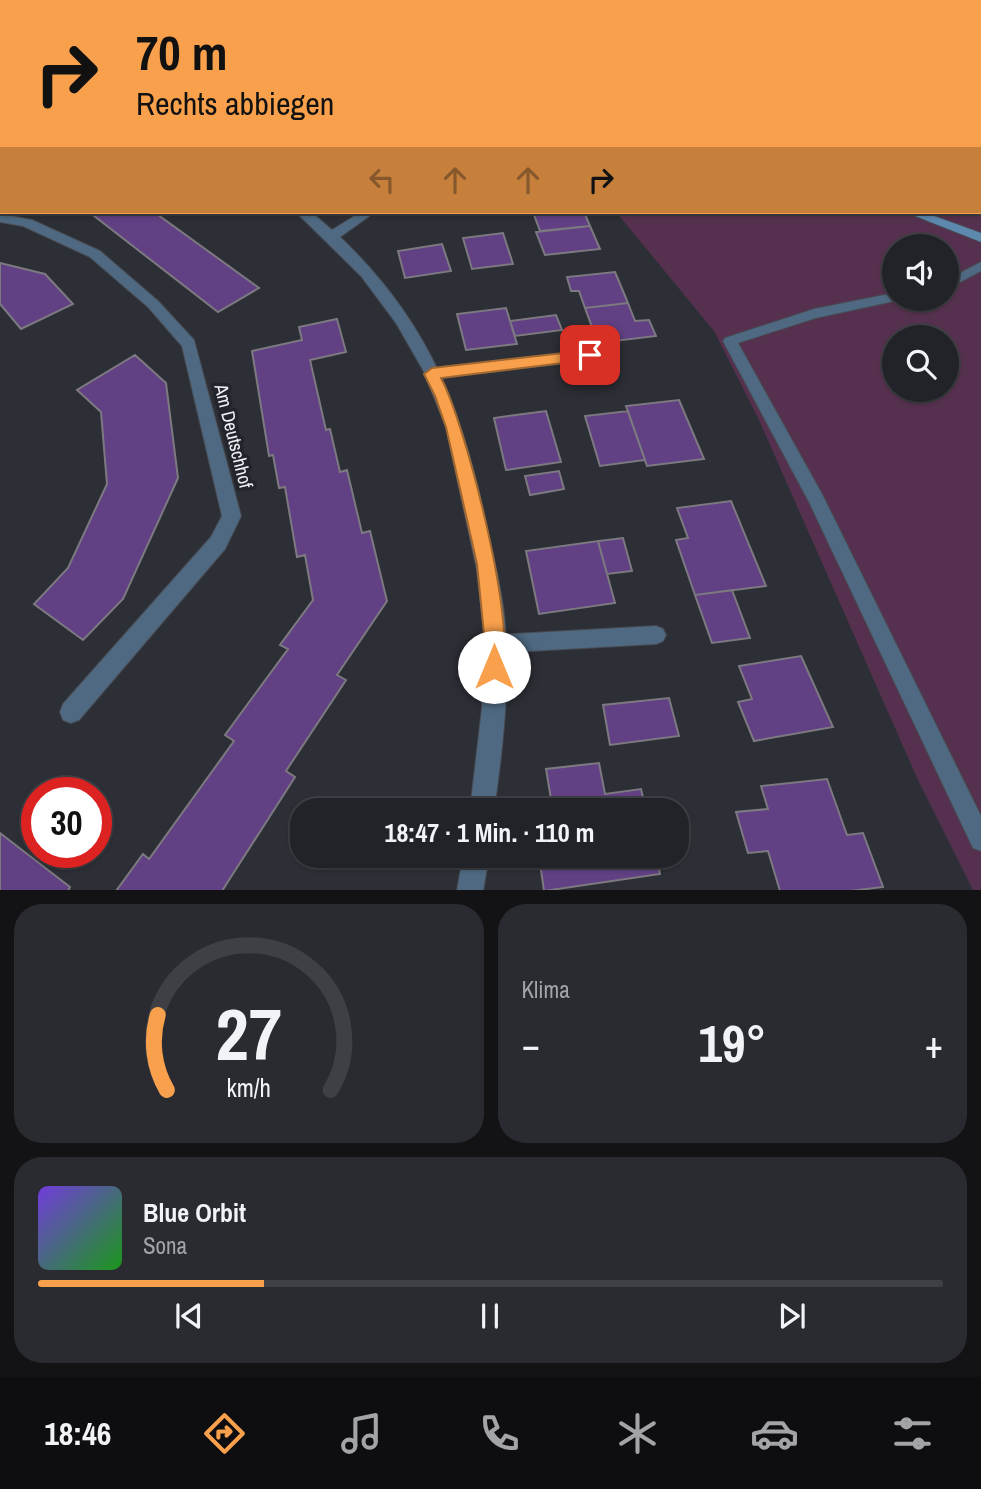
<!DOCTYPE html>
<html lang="de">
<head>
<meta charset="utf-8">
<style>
	:root { --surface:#222328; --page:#2a2b30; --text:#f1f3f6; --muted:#a2a4a8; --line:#3f4045; --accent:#f8a04b }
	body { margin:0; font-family:"Archivo Narrow",sans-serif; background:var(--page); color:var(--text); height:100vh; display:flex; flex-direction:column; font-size:26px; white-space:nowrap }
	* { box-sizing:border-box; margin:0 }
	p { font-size:23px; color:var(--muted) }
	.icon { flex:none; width:38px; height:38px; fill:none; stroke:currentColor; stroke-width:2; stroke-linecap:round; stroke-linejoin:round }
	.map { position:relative; height:890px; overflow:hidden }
	.side { display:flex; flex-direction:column; gap:14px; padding:14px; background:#131316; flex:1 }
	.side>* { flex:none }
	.banner { position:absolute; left:0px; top:0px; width:982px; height:214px; box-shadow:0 2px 5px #0004,0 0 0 2px var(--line); background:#f8a04b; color:#111; overflow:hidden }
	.controls { position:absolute; left:882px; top:234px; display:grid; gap:14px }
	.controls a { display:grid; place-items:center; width:77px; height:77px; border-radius:50%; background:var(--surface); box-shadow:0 2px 5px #0004,0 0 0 2px var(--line); font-size:35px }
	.speed { position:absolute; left:21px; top:777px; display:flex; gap:14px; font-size:35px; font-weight:700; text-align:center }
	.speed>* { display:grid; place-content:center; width:91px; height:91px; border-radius:50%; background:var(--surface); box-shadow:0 2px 5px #0004,0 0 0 2px var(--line); line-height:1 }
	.speed .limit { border:10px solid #d22; background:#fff; color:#111 }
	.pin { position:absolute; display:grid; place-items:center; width:60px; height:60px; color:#fff; margin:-30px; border-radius:14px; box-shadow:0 4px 10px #0006 }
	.me { position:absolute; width:77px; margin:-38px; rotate:0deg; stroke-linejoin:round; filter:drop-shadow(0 0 5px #0008) }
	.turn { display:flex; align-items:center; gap:24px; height:147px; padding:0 21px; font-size:32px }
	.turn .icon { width:91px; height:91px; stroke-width:2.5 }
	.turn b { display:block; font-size:49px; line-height:60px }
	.lanes { display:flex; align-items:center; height:66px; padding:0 21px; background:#0003; justify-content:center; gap:35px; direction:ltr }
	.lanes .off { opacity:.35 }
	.big { font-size:52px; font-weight:700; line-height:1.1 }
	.side .widget { flex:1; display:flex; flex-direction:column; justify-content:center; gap:10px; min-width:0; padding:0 24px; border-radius:28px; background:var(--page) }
	.side .dial { align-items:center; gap:0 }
	.dial svg { height:182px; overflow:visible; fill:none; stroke:var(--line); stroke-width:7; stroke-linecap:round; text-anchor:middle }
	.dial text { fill:var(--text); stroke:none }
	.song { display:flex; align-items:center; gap:21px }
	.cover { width:84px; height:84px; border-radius:10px; background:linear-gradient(135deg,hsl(260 70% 55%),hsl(120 70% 35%)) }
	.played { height:7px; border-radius:4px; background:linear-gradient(90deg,var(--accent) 25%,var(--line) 25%) }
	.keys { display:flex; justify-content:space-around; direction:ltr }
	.heat { display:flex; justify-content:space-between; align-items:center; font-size:38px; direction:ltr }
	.side .tiles { flex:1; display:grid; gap:14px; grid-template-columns:1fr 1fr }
	.widget:last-child { grid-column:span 2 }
	.trip { position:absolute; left:290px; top:798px; width:399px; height:70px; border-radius:28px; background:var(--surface); box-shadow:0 2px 5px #0004,0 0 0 2px var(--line); font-weight:700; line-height:70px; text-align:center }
	.dock { display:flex; height:112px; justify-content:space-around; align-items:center; background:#0e0e10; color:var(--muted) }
	.dock .icon { width:49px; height:49px }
	.dock .on { color:var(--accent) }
	.dock b { font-size:32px; color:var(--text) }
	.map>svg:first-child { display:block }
</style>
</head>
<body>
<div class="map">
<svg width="981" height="891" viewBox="0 0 981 891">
	<rect width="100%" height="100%" fill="#2d2f36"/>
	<!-- green -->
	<path fill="#56314f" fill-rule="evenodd" d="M192,0H981V890H973L918,780L759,420L714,331L616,212H980V2ZM894,247H947V299H894ZM894,338H947V390H894Z"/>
	<!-- building -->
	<path fill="#614083" stroke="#7c7981" stroke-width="2" d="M89,212H154L259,288L218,312Z
		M533,212H584L590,226L540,231Z
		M590,226L600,249L545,255L536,232Z
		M503,233L513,264L472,269L463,238Z
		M442,244L451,271L405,278L398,251Z
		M0,263L45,274L73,304L21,329L0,304Z
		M615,272L628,303L585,308L579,291H571L567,277Z
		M628,303L635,321L649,320L656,336L598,343L585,308Z
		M506,308L517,344L466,350L457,314Z
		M556,315L562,330L515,336L510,321Z
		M337,319L346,352L310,360L326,430L330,429L340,472L347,470L362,533L370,531L387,601L337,675L346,680L286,771L295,777L222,891H116L143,854L149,859L234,741L225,735L288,649L280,645L313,600L305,555L297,557L285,487L279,488L273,455L269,456L252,351L302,340L299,327Z
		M135,355L166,383L178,478L123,599L83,640L34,604L68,568L107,484L101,412L77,390Z
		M679,400L704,459L647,466L626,406Z
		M546,411L561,462L506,470L494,418Z
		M628,411L645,460L600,466L585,416Z
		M559,471L564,489L530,495L525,476Z
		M731,501L766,586L695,595L676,540L688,538L677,508Z
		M623,538L632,571L607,574L598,541Z
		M598,541L615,603L539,614L526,551Z
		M732,590L750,638L712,643L695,595Z
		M801,656L833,727L754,741L738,702L752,699L739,666Z
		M669,698L679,736L610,745L603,705Z
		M599,763L605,794L641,789L646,810H532V808L552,805L546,769Z
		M827,779L847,835L863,833L883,887L850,891H780L768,851L748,853L736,812L768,809L761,786Z
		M0,833L70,887L68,891H0Z
		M539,856H656L660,874L544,891Z"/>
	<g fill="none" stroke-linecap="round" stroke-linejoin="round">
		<defs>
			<path id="lane" d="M981,262V271L947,289V280Z
				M894,293V299L899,300L816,318L738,343L822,494L981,816V851L973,848L809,502L723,341L725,338L814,309Z
				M590,350L597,355L590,360L432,379L425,374L432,369Z
				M656,626L663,629L666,635L663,641L656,644L495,653L488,651L485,644L488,637L495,635Z"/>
			<path id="street" d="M58,0H70L57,2Z
				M0,19H2V25H0Z
				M0,104H2V110H0Z
				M296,212H311L332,230L361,212H375L340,237C425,318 460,402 484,515C491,548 500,581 504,614C511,678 503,747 494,810H470L482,708L484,631L477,570L446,427L423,370L396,323L361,276Z
				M0,214L32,220L100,251L158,301L194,340L241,516L225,549L79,720L71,723L63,720L60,712L63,704L211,537L222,516L182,346L148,307L90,257L23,226L0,222Z
				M463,856H489L483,891H457Z"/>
			<path id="secondary" d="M340,0H352L353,2H341Z
				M905,212H923L981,233V242Z"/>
		</defs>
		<!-- lane casing -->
		<use href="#lane" stroke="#484a51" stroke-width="2"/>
		<!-- street casing -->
		<use href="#street" stroke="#484a51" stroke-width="2"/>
		<!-- secondary casing -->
		<use href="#secondary" stroke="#484a51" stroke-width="2"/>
		<!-- lane -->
		<use href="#lane" fill="#4e6981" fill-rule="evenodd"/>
		<!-- street -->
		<use href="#street" fill="#4e6981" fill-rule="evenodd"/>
		<!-- secondary -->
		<use href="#secondary" fill="#5e89af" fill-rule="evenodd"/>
	</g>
	<!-- route -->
	<path fill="#f8a04b" stroke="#a16831" stroke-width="2" d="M590,350L595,352L597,355L595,359L441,378C465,422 519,631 501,674L494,677L486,674L484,667L485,644L477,564L446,427L435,396L424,374L432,368Z"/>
	<g text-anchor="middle" stroke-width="7" stroke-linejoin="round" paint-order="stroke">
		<!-- street labels -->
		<g font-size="19" fill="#f0f1f6" stroke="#23252c">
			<text transform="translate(234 436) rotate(76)" y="7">Am Deutschhof</text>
		</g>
	</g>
</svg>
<div class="controls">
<a><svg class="icon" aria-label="sound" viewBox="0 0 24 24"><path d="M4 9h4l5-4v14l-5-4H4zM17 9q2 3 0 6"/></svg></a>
<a><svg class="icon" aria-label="search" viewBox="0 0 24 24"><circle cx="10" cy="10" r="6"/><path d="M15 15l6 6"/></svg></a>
</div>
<div class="speed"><div class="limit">30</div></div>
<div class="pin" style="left:590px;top:355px;background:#d93025"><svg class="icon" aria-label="arrive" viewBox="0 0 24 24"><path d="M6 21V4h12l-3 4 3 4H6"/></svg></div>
<svg class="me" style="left:494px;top:667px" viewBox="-20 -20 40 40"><circle r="19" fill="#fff"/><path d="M0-13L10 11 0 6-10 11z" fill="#f8a04b"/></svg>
<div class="trip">18:47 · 1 Min. · 110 m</div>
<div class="banner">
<div class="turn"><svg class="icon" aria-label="right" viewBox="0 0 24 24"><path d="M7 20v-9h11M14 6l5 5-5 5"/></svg><div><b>70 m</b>Rechts abbiegen</div></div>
<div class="lanes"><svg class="icon off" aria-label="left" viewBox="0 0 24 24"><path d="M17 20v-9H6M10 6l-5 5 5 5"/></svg><svg class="icon off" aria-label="ahead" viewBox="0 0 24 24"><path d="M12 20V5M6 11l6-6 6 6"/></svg><svg class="icon off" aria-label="ahead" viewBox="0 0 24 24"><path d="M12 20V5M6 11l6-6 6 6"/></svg><svg class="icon" aria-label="right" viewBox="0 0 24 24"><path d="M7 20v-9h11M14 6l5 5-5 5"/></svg></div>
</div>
</div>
<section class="side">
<div class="tiles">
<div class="widget dial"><svg viewBox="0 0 100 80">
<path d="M14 69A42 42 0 1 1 86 69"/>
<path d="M14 69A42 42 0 0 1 10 36" stroke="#f8a04b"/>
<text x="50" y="56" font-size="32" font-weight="700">27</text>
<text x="50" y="72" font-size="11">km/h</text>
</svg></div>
<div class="widget"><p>Klima</p>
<div class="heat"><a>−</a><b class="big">19°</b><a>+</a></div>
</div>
<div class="widget">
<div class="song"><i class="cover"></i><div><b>Blue Orbit</b><p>Sona</p></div></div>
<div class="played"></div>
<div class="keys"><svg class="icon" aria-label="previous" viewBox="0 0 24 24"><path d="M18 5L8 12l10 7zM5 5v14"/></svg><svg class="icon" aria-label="pause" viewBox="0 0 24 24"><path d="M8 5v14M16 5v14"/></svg><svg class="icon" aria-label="next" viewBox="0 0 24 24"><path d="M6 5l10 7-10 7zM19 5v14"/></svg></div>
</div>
</div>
</section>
<nav class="dock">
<b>18:46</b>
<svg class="icon on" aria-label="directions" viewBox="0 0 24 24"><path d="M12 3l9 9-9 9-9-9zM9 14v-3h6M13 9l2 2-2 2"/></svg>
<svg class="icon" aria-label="music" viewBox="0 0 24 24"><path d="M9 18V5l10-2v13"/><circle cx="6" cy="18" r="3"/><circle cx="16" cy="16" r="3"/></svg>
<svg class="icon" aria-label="phone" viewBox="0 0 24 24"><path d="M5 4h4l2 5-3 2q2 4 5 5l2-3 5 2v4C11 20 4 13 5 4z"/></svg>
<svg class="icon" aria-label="climate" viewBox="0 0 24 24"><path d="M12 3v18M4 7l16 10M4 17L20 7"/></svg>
<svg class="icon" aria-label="car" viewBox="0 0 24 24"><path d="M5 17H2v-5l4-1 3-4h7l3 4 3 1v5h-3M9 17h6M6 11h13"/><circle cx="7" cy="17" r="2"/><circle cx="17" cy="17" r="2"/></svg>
<svg class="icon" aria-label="filters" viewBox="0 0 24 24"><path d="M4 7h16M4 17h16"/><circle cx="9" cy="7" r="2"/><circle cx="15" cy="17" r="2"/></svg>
</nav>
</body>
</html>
